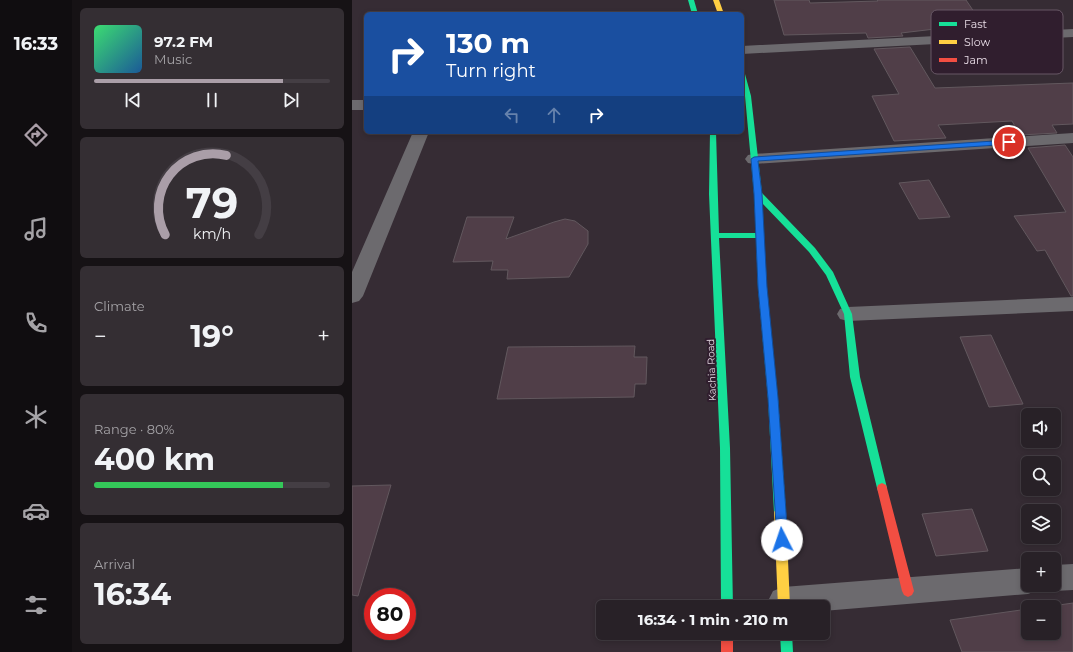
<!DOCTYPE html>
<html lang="en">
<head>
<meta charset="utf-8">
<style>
	:root { --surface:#282127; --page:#342e33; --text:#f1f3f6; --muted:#a5a3a7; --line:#443e44; --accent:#aa9ea8 }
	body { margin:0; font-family:Montserrat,sans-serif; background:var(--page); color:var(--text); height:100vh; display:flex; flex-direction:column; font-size:15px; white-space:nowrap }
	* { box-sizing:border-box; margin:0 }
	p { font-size:13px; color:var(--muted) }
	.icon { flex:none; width:22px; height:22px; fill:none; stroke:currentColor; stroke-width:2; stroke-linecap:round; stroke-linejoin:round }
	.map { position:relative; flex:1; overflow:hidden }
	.side { display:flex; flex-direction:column; gap:8px; padding:8px; background:#161215; width:280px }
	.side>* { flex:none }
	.hud { position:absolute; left:12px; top:12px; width:380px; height:122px; border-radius:6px; box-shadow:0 2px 6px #0003,0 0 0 1px var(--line); background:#1a4fa0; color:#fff; overflow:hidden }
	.buttons { position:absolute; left:669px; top:408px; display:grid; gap:8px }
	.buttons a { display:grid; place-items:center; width:40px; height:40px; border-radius:6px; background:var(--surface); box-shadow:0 2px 6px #0003,0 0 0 1px var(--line); font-size:20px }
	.speed { position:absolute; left:12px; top:588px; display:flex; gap:8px; font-size:20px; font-weight:700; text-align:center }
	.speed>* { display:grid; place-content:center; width:52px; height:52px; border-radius:50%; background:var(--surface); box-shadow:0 2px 6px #0003,0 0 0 1px var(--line); line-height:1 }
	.speed .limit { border:6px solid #d22; background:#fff; color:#111 }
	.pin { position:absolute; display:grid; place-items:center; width:34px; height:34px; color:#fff; margin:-17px; border:2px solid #fff; border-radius:50%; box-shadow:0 1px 4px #0007 }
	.me { position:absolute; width:44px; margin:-22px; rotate:356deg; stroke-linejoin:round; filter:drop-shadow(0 0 3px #0008) }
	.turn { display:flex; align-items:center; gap:14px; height:84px; padding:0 16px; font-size:18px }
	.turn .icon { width:52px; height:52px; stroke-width:2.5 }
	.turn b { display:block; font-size:28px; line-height:34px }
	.lanes { display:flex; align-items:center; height:38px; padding:0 16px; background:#0003; justify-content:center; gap:20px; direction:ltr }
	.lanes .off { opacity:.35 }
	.big { font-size:30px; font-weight:700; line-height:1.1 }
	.side .tile { flex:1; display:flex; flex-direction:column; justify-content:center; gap:6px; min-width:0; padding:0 14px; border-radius:6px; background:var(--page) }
	.side .dial { align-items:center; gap:0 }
	.dial svg { height:104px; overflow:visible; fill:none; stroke:var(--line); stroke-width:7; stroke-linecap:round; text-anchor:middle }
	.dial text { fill:var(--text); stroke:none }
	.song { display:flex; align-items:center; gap:12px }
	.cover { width:48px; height:48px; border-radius:6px; background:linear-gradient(135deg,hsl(140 70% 55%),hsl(210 70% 35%)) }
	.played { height:4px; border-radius:2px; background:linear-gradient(90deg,var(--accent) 80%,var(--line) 80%) }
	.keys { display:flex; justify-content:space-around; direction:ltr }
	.heat { display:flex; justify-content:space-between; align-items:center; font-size:22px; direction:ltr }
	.charge { height:6px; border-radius:3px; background:linear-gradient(90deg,#34c759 80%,var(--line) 0) }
	.trip { position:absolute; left:244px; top:600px; width:234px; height:40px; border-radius:6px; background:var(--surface); box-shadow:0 2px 6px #0003,0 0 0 1px var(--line); font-weight:700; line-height:40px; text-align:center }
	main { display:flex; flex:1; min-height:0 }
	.tabs { display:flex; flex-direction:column; width:72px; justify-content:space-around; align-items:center; background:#100d10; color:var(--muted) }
	.tabs .icon { width:28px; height:28px }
	.tabs .active { color:var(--accent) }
	.tabs b { font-size:18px; color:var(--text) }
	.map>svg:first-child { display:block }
</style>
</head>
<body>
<main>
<nav class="tabs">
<b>16:33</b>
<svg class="icon active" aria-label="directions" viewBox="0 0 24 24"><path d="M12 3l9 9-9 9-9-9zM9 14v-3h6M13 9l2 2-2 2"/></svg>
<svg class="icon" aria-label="music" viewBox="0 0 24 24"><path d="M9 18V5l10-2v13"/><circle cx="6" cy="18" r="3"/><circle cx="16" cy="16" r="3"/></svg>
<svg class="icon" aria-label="phone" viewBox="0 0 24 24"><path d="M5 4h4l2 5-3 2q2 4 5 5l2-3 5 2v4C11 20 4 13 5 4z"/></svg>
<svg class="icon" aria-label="climate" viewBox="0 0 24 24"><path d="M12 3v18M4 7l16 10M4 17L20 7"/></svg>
<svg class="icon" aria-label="car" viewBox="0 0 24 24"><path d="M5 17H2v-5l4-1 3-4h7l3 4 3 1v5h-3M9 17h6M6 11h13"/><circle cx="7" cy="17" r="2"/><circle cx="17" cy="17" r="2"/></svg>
<svg class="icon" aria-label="filters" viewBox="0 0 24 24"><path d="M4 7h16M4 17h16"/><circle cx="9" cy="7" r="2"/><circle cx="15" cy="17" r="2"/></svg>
</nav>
<section class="side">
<div class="tile">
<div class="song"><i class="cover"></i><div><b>97.2 FM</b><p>Music</p></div></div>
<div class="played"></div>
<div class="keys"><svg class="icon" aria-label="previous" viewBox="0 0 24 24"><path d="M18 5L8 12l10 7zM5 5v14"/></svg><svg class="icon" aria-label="pause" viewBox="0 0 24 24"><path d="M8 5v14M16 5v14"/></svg><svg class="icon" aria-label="next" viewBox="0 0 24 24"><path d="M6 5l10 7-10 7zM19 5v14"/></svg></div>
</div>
<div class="tile dial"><svg viewBox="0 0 100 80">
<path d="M14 69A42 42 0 1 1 86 69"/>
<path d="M14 69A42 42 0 0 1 61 8" stroke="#aa9ea8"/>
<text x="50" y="56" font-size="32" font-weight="700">79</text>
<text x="50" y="72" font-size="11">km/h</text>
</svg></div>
<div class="tile"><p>Climate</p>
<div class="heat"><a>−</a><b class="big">19°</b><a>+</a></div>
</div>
<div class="tile"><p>Range · 80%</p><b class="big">400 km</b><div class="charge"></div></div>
<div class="tile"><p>Arrival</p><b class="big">16:34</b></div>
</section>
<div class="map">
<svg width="721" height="652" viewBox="0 0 721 652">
	<rect width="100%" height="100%" fill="#362c34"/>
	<!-- building -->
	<path fill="#503e48" stroke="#62585e" d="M422,0H457L458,3L526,1L525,0H614L633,28L607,32L600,27L549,33L551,36L516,38L514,33L432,35Z
		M558,47L583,88L721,83V124L700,125L705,133L668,135L660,121L586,125L594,138L542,141L520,96L547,94L522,49Z
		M713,145L721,157V296H719L693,250L685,251L662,216L714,212L676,148Z
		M577,180L598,217L567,219L547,183Z
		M115,217H162L154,239L202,222L213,219L223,221L236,231V244L217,277L155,279L156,270H139L141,261L101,262Z
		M639,335L671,404L637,407L608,337Z
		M283,346L282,357H295L294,384H283L282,397L145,399L156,347Z
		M39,485L6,596L0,595V486Z
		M620,509L636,551L584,556L570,514Z
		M721,603V652H610L598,620L676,609V633H702V607H693Z"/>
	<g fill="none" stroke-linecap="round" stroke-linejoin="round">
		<!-- street -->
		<path fill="#6c6a6e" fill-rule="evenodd" d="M721,29V37L390,54V46Z
			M0,100H14V110H0Z
			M61,132H77L11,296L7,301L0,303V272Z
			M721,133V143L402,164L396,163L393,159L396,155L402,154Z
			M721,297V311L496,321L488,319L485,314L488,309L496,307Z
			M721,564V590L702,591L692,587L691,585H702V565Z
			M676,568V585H689L686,590L676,594L471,611V607H419L416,601L421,591L431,587Z"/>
		<!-- fast -->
		<path fill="#16e098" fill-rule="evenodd" d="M336,0H342L346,14H340Z
			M390,72L393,74L399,96L410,193L463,248L481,272L500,314L508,377L535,488L534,491L530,493L526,491L525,488L498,377L492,314L474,275L457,252L410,203L414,287L426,399L434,512L432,515L428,517L424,515L422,512L416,399L406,287L404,238H367L378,448L381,607H369L368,448L357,194L358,132H364L367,233H404L402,194L393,96L390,86Z
			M428,633H440L441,652H429Z"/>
		<!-- slow -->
		<path fill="#ffcf43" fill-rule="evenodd" d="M361,0H367L372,14H366Z
			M428,507L432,509L434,512L438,607H426L422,512L424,509Z"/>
		<!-- jam -->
		<path fill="#f24e42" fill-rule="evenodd" d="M530,483L534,485L535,488L562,591L560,595L556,597L552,595L550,591L525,488L526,485Z
			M369,633H381V652H369Z"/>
	</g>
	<!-- route -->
	<path fill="#1a73e8" stroke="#114b97" d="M657,140L661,142L660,144L406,161L410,194L415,287L426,398L436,540L434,544L430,545L426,544L425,540L416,398L406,287L402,194L399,159L402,157Z"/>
	<g text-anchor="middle" stroke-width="4" stroke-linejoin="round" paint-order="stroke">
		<!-- street labels -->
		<g font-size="10" fill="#e8dce6" stroke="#301e2e">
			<text transform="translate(359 370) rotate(-92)" y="4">Kachia Road</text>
		</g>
	</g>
	<!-- legend -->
	<rect x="579" y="10" width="132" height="64" rx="6" fill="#301e2e" stroke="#675765" stroke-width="1"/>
	<rect x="587" y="22" width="18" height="4" fill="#16e098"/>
	<rect x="587" y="40" width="18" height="4" fill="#ffcf43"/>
	<rect x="587" y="58" width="18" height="4" fill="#f24e42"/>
	<g font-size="11" fill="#e8dce6">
		<text x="612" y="28">Fast</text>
		<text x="612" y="46">Slow</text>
		<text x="612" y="64">Jam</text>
	</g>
</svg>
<div class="buttons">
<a><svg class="icon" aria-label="sound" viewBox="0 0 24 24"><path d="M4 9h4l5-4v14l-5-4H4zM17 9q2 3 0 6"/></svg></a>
<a><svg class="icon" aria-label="search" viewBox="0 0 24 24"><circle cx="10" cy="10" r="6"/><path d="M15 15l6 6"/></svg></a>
<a><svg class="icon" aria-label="layers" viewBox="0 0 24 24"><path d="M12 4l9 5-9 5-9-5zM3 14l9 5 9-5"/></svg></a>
<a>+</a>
<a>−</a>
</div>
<div class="speed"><div class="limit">80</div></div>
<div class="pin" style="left:657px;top:142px;background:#d93025"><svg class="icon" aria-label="arrive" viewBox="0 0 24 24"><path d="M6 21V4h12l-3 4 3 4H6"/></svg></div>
<svg class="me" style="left:430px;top:540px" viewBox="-20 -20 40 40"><circle r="19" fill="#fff"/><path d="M0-13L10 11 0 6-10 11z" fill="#1a73e8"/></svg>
<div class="trip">16:34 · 1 min · 210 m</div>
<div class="hud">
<div class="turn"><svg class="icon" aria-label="right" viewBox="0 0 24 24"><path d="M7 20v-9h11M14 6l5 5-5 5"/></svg><div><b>130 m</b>Turn right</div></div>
<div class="lanes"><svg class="icon off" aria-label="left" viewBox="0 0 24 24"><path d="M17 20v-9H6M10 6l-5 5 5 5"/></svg><svg class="icon off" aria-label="ahead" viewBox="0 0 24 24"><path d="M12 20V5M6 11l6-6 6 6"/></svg><svg class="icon" aria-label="right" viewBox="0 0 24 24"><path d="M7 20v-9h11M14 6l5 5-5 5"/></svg></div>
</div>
</div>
</main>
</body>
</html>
